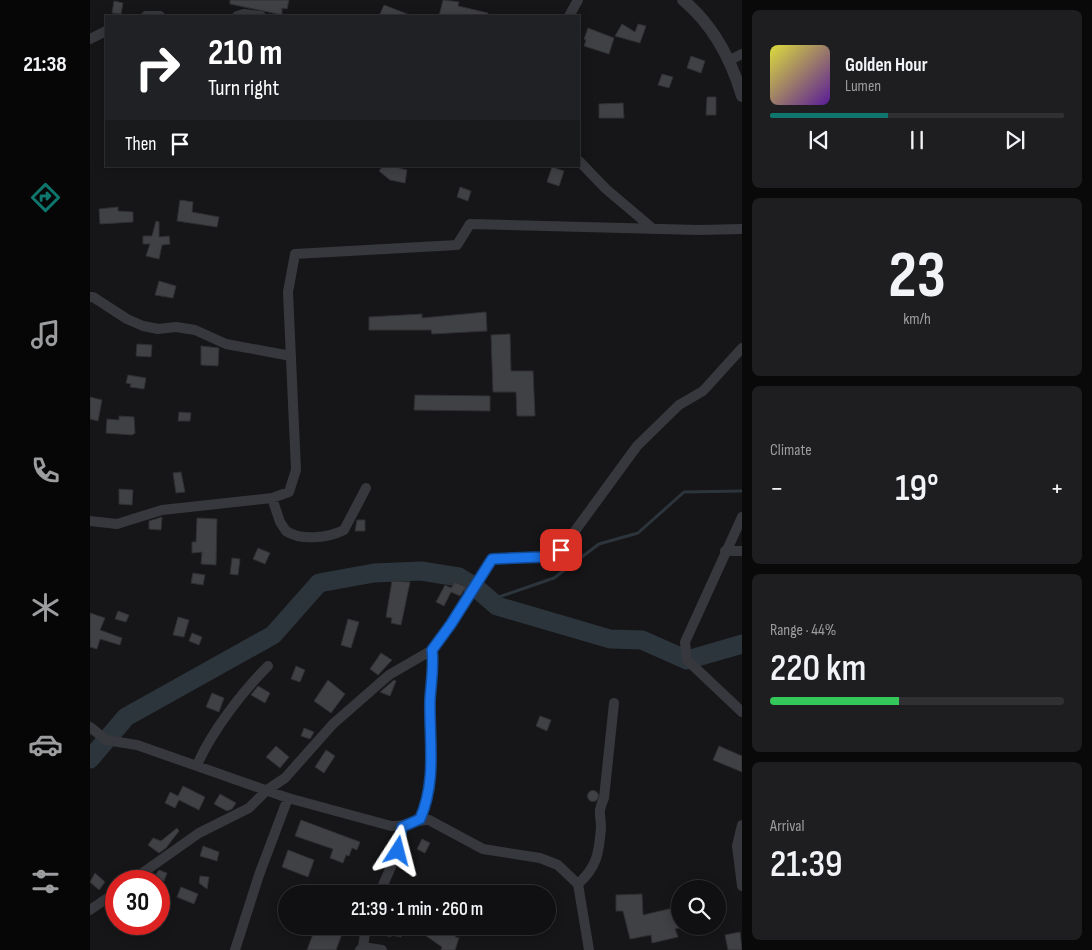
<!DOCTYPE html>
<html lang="en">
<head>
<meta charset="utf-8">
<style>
	:root { --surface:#101012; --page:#1e1e20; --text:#f1f3f6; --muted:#9c9d9f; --line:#303032; --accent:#0f766e }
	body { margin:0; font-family:"Sofia Sans Condensed",sans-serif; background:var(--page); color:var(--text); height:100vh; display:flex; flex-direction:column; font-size:19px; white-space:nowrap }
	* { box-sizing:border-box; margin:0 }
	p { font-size:16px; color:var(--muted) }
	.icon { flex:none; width:28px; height:28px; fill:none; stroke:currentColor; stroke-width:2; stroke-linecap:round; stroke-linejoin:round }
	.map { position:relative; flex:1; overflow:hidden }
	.sheet { display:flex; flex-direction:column; gap:10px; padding:10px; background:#09090a; width:350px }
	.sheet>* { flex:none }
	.banner { position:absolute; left:15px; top:15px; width:475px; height:152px; border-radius:0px; box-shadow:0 2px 12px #0003,0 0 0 1px var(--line); background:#202124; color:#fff; overflow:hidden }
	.controls { position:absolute; left:581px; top:880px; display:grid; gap:10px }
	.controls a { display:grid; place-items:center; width:55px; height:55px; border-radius:50%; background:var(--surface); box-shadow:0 2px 12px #0003,0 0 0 1px var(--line); font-size:25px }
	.speed { position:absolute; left:15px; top:870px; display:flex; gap:10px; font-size:25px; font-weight:700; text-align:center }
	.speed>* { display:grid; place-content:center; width:65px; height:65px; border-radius:50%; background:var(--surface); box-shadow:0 2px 12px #0003,0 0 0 1px var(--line); line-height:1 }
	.speed .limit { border:8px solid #d22; background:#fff; color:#111 }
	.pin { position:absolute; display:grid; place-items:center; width:42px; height:42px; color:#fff; margin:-21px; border-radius:10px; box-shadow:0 2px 8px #0006 }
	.me { position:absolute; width:55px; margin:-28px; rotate:9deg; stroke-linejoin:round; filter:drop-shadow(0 0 4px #0008) }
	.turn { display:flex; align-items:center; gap:18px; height:105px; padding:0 20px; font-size:22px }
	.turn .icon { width:65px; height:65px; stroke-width:2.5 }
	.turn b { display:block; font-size:35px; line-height:42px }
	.then { display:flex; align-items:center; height:48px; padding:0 20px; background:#0003; gap:10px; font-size:19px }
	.big { font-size:38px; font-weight:600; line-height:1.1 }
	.sheet .card { flex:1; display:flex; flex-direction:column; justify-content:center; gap:8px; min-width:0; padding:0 18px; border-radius:8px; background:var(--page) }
	.sheet .dial { align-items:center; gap:0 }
	.dial b { font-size:65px; line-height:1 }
	.song { display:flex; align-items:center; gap:15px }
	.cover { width:60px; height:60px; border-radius:8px; background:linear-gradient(135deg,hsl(60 70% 55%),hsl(270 70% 35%)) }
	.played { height:5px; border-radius:2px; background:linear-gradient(90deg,var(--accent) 40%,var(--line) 40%) }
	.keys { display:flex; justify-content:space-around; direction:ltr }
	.heat { display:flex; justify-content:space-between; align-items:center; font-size:28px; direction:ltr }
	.charge { height:8px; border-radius:4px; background:linear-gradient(90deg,#34c759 44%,var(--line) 0) }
	.trip { position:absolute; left:188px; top:885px; width:278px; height:50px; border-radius:25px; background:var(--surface); box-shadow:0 2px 12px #0003,0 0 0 1px var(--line); font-weight:600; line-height:50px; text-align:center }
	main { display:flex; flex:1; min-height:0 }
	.tabs { display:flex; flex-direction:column; width:90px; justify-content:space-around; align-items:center; background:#060607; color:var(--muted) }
	.tabs .icon { width:35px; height:35px }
	.tabs .selected { color:var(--accent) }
	.tabs b { font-size:22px; color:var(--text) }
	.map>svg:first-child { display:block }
</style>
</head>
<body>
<main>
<nav class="tabs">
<b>21:38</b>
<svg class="icon selected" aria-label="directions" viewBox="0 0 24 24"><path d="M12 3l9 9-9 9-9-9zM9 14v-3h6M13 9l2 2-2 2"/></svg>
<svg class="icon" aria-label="music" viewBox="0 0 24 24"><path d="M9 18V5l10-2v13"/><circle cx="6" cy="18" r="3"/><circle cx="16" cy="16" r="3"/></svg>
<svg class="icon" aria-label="phone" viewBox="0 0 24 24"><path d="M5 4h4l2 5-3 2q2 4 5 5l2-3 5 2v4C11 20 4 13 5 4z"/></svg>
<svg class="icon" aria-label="climate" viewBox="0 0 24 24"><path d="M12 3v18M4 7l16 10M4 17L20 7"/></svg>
<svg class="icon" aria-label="car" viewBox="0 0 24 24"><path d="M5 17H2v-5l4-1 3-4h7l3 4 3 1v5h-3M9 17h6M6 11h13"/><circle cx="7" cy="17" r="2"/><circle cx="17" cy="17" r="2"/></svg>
<svg class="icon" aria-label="filters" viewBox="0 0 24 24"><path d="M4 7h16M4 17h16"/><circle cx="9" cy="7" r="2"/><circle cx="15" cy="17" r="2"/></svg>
</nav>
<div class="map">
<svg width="652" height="950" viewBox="0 0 652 950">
	<rect width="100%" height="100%" fill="#161618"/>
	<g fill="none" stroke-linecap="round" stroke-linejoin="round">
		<!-- stream -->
		<path stroke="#2c353c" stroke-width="3" d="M400,600L464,578L509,544L548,533L594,492L652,491"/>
		<!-- river -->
		<path stroke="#2c353c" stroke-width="19" d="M0,759L36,717L183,635L229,583L284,573L331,571L369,577L385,587L407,606L520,639L552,640L597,660L652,644"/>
	</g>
	<!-- building -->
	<path fill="#404145" stroke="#303034" d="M140,0H199L197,9L192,8V15L140,4Z
		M353,0L369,2L368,6L398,13L397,16H349Z
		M24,1L33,3L31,14L22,13Z
		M294,5L320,15V16H289Z
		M532,24L545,32L548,24L556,26L550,43L525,36Z
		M498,28L524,38L519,54L494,46L496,40L494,39Z
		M601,56L615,61L611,73L597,68Z
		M572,74L583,77L579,88L568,85Z
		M617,97H626V115H616Z
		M533,103L534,118H509V104Z
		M293,166H310L309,168L317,170L315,183L300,180L289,171Z
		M462,167L474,171L469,186L457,182Z
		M370,187L381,191L378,201L367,197Z
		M90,200L103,202L102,212L129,217L127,227L87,221Z
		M28,207V211L43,212V222L10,224L9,209Z
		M66,221L69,222V237L79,236L80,244L72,245L69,259L56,256L60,244H53V236H62Z
		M69,281L86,286L83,298L65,295Z
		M396,312L397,331L342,334L341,330H279V317L332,314V318Z
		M420,334L421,371H443L445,416H427L426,392H403L401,335Z
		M47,344L62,345L61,357L46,356Z
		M111,346L129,348L128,366L111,365Z
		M38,375L56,378L54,389L40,387L41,384L36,383Z
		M325,395L400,396V411L324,410Z
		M0,397L12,400L8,421L0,419Z
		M89,412L101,413L100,421H88Z
		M29,416L44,417L45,433L42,435L16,433L17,419L29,420Z
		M91,472L95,492L86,493L83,473Z
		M29,489L43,490L42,505L29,504Z
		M72,517L71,530L59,529V521Z
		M107,518L127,519L126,565L111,564L112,552L102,553V542H106Z
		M267,520H275V531H265Z
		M168,548L180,553L175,564L163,559Z
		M142,558L150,559L148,575L140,574Z
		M103,573L115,575L113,585L101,583Z
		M302,581L320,582L311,625L301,623L302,618L296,617Z
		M365,582L376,587L370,596L361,592L354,606L346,602L355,585L361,588Z
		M28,611L39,615L36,622L25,619Z
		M0,613L15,618L10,630L32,638L30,645L10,639L7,649L0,647Z
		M88,617L99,620L94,637L83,635Z
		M258,619L269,622L261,648L251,645Z
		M102,633L112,637L109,645L99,641Z
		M291,653L302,660L288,675L280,669Z
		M206,666L215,670L210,682L201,679Z
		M238,680L255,694L241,713L224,701Z
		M304,680L306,681L300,696L290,692Z
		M168,686L180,693L175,703L161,695Z
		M122,693L134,698L129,712L116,707Z
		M450,716L461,720L457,731L446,726Z
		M214,728L224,732L220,739L211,736Z
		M186,746L199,757L190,768L176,757Z
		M629,746L652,756V772L623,760Z
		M236,750L245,756L234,773L225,767Z
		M93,786L115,797L109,810L89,800L85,808L75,803L80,792L88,796Z
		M497.5 796a5.5 5.5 0 1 1 11 0a5.5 5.5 0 1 1-11 0Z
		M130,794L146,803L142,809L137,811L124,804Z
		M211,820L270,842L267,850L262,848L259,856L256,855L253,863L240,858L243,849L205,836Z
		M87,828L89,831L76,848L69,853L58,845L63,838L71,841Z
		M332,839L340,843L335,853L327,849Z
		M113,846L129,852L127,861L110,856Z
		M198,850L224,860L218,877L192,867Z
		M69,870L77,873L74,881L64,877Z
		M5,873L15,882L9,890L0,882Z
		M110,876L119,877L117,889L109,883Z
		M91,887L108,894L104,904L87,897Z
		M552,894L553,915L583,908L590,928L585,929L588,937L562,943L561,935L540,939L533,911H526V895Z
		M226,926H255L246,950H217Z
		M294,926H315L311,937L301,935V937L291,934Z
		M322,926H337L352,935L358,926H372L365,937L369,938L365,950H351L352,947Z
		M650,932L652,950H638L635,935Z"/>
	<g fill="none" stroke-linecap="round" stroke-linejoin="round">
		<!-- minor -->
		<path stroke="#37383d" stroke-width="10" d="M56,16H70
			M147,16L154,14L171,16
			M479,16L488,0
			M0,39L16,31
			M640,60L652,54
			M489,161L516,189L561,227
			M0,297H3L37,319L53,326L68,329L86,327L105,330L136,344L201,356
			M182,498L190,522L196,531C211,541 238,538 254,530L276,488
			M652,517L595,642L597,660L652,712
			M0,521L27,524L72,510L182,498L199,492L206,470L198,292L205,254L367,245L380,224L609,230L652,229
			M635,551H652
			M0,727L16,740L47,745L198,798L301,826C315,827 325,819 339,820L393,849L450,858L468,865L488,884L499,950
			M107,765C122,731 152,692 178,666
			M330,819C347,781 339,741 340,700C341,682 344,667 342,650
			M652,825L647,846L652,886
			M41,881L109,833L159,808L177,790L195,778L243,724L299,675L342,650L361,624L402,559L451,557L471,550L547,446L589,405L613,391L652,348
			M488,884C507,867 509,853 511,828C511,813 507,814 514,798L524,703
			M289,894L308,851L312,827
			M0,910L26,892
			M273,947L276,926
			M145,950L169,875L198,798
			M270,950L273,947L292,950"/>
		<!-- tertiary -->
		<path stroke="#37383d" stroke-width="12" d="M593,0C623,25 641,59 652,96"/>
	</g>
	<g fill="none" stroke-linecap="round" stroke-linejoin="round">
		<defs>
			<path id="route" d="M308,851L312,827L330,819C347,780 339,741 340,700C341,682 344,667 342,650L361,624L402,559L451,557L471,550"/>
		</defs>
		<!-- route casing -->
		<use href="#route" stroke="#114b97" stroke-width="12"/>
		<!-- route -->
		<use href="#route" stroke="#1a73e8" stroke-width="9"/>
	</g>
</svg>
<div class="controls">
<a><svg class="icon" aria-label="search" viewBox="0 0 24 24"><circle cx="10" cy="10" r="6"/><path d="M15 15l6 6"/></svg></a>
</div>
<div class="speed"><div class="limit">30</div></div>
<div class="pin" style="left:471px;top:550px;background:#d93025"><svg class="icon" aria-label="arrive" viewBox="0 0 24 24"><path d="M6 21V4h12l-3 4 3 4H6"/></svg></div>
<svg class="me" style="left:308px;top:851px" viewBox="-20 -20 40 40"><path d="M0-17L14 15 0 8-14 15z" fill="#1a73e8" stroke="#fff" stroke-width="4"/></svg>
<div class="trip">21:39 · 1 min · 260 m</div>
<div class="banner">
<div class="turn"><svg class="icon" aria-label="right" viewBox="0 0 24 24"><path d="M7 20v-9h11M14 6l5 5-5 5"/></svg><div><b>210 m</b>Turn right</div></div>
<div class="then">Then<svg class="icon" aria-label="arrive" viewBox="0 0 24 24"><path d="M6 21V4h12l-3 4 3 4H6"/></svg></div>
</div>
</div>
<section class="sheet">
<div class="card">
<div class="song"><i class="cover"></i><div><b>Golden Hour</b><p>Lumen</p></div></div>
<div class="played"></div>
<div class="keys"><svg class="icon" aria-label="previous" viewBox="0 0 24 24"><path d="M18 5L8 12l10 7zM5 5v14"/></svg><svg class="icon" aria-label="pause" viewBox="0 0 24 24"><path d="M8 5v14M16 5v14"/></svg><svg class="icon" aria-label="next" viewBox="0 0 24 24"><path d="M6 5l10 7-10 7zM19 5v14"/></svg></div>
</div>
<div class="card dial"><b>23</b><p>km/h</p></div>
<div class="card"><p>Climate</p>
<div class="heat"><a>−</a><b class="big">19°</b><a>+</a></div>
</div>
<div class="card"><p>Range · 44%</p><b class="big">220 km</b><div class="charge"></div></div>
<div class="card"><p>Arrival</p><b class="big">21:39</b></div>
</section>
</main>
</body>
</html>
